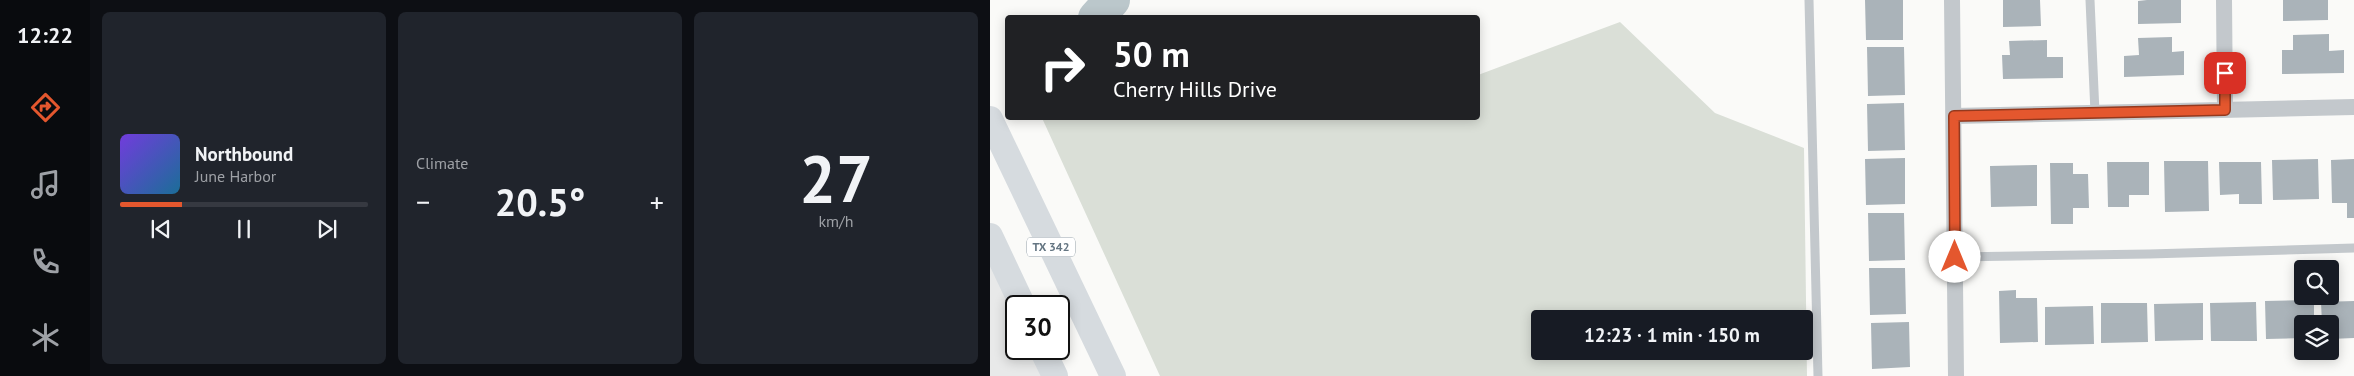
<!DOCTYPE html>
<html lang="en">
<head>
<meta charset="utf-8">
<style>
	:root { --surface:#171b24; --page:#20242c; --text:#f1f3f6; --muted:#9ea1a6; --line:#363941; --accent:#e4572e }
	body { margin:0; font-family:"PT Sans",sans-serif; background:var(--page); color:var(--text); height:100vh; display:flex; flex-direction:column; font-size:19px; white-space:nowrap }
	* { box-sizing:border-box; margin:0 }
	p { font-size:16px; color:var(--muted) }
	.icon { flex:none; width:28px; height:28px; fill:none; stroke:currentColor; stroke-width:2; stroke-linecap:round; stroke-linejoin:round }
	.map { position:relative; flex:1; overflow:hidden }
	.panel { display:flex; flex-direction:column; gap:12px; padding:12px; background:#0d0f14; width:900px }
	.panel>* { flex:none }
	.banner { position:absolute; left:15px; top:15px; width:475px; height:105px; border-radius:5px; box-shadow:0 2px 12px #0003; background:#202124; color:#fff; overflow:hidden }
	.tools { position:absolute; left:1304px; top:260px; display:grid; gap:10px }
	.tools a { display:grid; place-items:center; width:45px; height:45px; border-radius:5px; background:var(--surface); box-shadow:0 2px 12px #0003; font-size:25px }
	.speed { position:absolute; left:15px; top:295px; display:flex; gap:10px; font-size:25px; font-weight:700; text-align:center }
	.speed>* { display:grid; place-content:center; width:65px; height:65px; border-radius:50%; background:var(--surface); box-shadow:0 2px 12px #0003; line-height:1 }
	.speed .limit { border:2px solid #111; border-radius:8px; background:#fff; color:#111 }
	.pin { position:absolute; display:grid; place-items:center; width:42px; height:42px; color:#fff; margin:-21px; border-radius:10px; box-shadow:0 2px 8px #0006 }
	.me { position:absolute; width:55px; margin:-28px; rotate:0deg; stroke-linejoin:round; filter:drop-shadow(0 0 4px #0008) }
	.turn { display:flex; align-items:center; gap:18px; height:105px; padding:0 25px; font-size:22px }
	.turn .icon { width:65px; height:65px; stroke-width:2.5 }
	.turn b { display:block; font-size:35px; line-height:42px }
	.big { font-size:38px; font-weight:700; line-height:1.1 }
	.panel .card { flex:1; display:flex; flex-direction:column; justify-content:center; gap:8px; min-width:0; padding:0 18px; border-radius:8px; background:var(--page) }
	.panel .dial { align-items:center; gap:0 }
	.dial b { font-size:65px; line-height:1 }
	.song { display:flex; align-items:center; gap:15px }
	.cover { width:60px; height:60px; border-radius:8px; background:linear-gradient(135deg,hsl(260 70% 55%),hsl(200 70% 35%)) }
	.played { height:5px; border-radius:2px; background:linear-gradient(90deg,var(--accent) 25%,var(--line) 25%) }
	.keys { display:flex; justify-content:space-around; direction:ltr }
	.heat { display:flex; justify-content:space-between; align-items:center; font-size:28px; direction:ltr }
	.panel .tiles { flex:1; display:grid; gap:12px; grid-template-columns:repeat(3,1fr) }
	.trip { position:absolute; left:541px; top:310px; width:282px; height:50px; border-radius:5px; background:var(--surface); box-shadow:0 2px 12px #0003; font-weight:700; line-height:50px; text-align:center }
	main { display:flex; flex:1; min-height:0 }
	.tab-bar { display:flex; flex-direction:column; width:90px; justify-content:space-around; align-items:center; background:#090b0e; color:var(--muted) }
	.tab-bar .icon { width:35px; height:35px }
	.tab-bar .on { color:var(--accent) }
	.tab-bar b { font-size:22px; color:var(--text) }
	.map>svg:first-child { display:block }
</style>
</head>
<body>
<main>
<nav class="tab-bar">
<b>12:22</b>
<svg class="icon on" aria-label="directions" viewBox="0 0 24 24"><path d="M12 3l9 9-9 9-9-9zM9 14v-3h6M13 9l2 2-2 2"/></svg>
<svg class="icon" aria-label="music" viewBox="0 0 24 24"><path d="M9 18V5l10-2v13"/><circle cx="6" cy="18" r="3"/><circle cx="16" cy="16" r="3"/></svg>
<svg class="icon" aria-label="phone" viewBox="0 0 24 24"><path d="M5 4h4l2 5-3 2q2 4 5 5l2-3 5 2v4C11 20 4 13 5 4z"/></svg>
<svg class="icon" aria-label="climate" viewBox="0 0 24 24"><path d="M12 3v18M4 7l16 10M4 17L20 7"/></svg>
</nav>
<section class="panel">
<div class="tiles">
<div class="card">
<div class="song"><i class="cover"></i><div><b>Northbound</b><p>June Harbor</p></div></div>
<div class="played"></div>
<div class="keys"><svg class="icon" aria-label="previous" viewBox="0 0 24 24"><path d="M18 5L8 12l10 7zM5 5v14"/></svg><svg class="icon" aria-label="pause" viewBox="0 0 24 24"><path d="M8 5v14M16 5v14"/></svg><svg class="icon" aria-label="next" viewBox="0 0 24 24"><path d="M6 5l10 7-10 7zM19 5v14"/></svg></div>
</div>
<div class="card"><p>Climate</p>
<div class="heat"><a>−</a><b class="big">20.5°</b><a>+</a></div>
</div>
<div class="card dial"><b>27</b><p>km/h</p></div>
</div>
</section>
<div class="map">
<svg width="1364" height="376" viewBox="0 0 1364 376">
	<rect width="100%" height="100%" fill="#fafaf8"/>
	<!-- built -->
	<path fill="#e8e9e9" d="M0,246L26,306V349H51L64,376H0Z"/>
	<!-- green -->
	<path fill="#dadfd7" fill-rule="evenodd" d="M630,22L725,113L814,148L817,376H170L52,118H488V75ZM550,319H815V351H550Z"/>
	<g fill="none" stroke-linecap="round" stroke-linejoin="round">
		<!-- river -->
		<path stroke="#bbc7cb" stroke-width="36" d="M106,18L122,0"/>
	</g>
	<!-- building -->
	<path fill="#aab3b9" d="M875,0H913V40H876Z
		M1013,0H1050L1051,26L1013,27Z
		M1157,0H1191V23L1148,24V1Z
		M1293,0H1338V20L1293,21Z
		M1339,34V51L1354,50V73L1292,74V50H1303V35Z
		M1182,37V52L1194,51V75L1134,77V56L1149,55L1148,38Z
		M1057,40V57H1073V78L1013,79L1012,55H1020L1019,41Z
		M877,47H914L915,95L878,96Z
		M914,103L915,150L878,151L877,104Z
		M915,158V204L876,205L875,159Z
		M1328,159L1329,199L1283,200L1282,160Z
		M1364,159V218H1357V203H1342L1341,160Z
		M1174,161H1218L1219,211L1175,212Z
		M1117,162H1159V195H1139V207H1118Z
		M1229,162H1271L1272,204H1249V194L1230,195Z
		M1060,163H1083V174H1098L1099,208H1083V224H1061Z
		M1047,165V206L1001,207L1000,166Z
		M878,213H914L915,260L879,261Z
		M879,268H915L916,314L880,315Z
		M1026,290V298H1047L1048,342L1010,343L1009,291Z
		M1324,300V324H1312V338L1276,339L1275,301Z
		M1364,301V338L1340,339V324H1332L1331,302Z
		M1266,302L1267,341H1221L1220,303Z
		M1111,303H1157L1158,342L1111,343Z
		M1213,303V340L1165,341L1164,304Z
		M1103,306L1104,344L1055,345V307Z
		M919,322L920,367L882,369L881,323Z"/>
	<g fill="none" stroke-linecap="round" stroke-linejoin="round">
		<!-- service -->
		<path stroke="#c3c8cc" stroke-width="9" d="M819,0L828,376
			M1100,0L1105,113
			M965,257L1159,254L1364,248"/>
		<!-- minor -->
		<path stroke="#c3c8cc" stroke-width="16" d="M962,0L966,376
			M1234,0L1235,110
			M964,116L1364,107"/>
		<!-- primary -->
		<path stroke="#d6dbdf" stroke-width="26" d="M0,119L123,376
			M0,236L33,306
			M52,349L65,376"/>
	</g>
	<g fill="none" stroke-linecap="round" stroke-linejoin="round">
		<defs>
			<path id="route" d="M965,257L964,116L1235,110V73"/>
		</defs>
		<!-- route casing -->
		<use href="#route" stroke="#94391e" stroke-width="12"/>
		<!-- route -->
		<use href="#route" stroke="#e4572e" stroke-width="9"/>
	</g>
	<g text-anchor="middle" stroke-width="5" stroke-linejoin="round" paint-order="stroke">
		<!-- shield labels -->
		<rect fill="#fff" stroke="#939fa8" stroke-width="1" x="37" y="237.5" width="48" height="19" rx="4"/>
		<g font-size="12" font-weight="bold" fill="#657683">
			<text x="61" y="251">TX 342</text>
		</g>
	</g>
</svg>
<div class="tools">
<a><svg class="icon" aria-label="search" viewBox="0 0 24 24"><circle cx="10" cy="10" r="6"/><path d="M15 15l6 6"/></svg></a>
<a><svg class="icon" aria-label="layers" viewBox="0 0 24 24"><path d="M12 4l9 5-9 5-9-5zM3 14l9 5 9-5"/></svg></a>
</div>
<div class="speed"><div class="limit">30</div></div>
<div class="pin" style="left:1235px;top:73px;background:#d93025"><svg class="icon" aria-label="arrive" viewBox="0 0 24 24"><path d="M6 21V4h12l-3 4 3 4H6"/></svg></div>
<svg class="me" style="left:965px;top:257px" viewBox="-20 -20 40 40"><circle r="19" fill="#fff"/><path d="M0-13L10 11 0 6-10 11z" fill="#e4572e"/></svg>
<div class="trip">12:23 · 1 min · 150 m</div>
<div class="banner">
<div class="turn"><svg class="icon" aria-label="right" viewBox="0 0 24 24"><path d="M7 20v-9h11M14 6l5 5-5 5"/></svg><div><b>50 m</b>Cherry Hills Drive</div></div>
</div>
</div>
</main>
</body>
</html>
